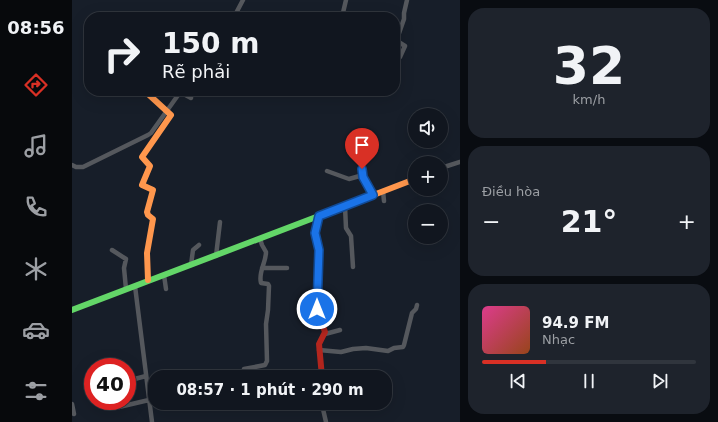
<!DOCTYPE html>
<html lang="vi">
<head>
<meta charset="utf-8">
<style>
	:root { --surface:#11161f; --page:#1e232c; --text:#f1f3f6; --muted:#9c9fa4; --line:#30353d; --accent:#d93025 }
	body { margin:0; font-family:"DejaVu Sans",sans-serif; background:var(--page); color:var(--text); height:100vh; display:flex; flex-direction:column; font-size:15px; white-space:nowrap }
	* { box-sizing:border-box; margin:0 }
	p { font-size:13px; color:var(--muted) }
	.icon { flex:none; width:22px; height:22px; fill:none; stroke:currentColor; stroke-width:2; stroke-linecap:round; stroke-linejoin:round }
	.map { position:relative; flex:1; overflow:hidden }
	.drawer { display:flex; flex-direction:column; gap:8px; padding:8px; background:#090c11; width:258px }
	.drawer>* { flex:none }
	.top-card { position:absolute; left:12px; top:12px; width:316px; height:84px; border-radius:16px; box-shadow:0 4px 16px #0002,0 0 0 1px var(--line); background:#11161f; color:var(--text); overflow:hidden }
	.tools { position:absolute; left:336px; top:108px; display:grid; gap:8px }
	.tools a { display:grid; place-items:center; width:40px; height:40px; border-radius:50%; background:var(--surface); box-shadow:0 4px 16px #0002,0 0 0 1px var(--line); font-size:20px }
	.speed { position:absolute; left:12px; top:358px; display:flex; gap:8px; font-size:20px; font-weight:700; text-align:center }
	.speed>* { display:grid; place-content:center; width:52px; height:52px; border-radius:50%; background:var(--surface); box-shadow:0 4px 16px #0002,0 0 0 1px var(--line); line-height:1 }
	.speed .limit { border:6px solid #d22; background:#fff; color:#111 }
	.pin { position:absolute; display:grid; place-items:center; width:34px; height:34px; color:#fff; margin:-41px -17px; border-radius:50% 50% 50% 0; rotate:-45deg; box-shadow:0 0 4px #0007 }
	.pin .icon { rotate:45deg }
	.me { position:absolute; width:44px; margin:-22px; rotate:0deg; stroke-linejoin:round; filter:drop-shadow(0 0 3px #0008) }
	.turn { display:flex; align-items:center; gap:14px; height:84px; padding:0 12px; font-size:18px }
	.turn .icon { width:52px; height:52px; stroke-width:2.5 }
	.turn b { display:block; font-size:28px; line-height:34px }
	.big { font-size:30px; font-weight:700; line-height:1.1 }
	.drawer .card { flex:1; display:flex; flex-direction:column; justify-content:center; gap:6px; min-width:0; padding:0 14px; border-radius:16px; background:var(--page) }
	.drawer .dial { align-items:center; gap:0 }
	.dial b { font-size:52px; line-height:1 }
	.song { display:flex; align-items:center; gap:12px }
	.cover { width:48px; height:48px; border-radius:6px; background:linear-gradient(135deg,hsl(330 70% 55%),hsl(20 70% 35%)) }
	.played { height:4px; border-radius:2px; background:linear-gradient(90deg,var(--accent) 30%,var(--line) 30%) }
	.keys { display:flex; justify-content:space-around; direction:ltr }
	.heat { display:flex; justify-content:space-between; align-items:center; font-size:22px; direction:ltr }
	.trip { position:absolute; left:76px; top:370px; width:244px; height:40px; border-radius:16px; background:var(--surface); box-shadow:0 4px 16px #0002,0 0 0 1px var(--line); font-weight:700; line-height:40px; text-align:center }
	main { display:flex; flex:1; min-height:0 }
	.menu { display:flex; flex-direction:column; width:72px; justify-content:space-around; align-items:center; background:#07090c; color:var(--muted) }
	.menu .icon { width:28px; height:28px }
	.menu .current { color:var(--accent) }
	.menu b { font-size:18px; color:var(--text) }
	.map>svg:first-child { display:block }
</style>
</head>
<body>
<main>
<nav class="menu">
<b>08:56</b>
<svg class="icon current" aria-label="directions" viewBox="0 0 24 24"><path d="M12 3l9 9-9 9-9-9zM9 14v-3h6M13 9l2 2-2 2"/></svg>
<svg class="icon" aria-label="music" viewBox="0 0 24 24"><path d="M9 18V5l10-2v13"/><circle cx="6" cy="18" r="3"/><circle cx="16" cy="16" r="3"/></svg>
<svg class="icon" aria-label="phone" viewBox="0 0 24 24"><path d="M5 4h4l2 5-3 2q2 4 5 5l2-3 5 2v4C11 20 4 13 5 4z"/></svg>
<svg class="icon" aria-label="climate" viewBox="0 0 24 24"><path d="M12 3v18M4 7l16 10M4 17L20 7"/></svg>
<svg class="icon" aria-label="car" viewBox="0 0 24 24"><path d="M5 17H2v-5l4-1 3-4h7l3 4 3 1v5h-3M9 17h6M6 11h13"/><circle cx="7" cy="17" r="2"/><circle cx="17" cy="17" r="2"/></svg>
<svg class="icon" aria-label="filters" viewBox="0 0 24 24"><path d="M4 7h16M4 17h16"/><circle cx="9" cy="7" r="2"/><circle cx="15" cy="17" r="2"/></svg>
</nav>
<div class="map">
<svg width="388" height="422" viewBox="0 0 388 422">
	<rect width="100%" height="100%" fill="#171e29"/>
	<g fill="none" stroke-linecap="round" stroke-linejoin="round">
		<!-- street -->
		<path stroke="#55585d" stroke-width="4.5" d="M162,17L171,0
			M270,17L274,0
			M328,57L333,46L325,41V39L332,19V13L335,0
			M108,92L119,98
			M296,150C286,171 291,176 301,195
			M0,165L4,167H11L76,135L79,133L109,91
			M369,168L388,162
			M255,171L277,179L291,175
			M311,191L312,201
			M273,206L274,228L279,236L281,267
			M40,250L54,259L52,268L54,289
			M144,256L148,222
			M119,265L121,250L127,245
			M190,268H215
			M92,275L94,289
			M63,286L80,422
			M253,334L268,330
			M247,350L269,352L281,349L294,348L316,351L322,348L331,347L332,345L340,313L344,309L345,305
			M172,369L193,365L195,361L194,324L196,310L197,286L196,284L189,283C186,272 194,263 194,252L190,245L188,239
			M55,381L74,376
			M248,403L251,409L254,422
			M0,404L2,414
			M47,407L77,400"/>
		<!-- fast -->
		<path stroke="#63d668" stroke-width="6" d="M0,310L252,214"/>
		<!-- slow -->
		<path stroke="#ff974d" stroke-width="6" d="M75,93L99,115L70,157L78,166L70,185L81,190L75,212L76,215L81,219L75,253L76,280
			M252,214L343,179"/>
		<!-- jam -->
		<path stroke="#b3261e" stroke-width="6" d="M247,216L243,233L247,250L245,305L246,312L253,332L247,344L250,377"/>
	</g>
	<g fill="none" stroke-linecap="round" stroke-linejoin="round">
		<defs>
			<path id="route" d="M245,309L247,250L243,233L247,216L301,195L291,177L290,169"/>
		</defs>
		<!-- route casing -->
		<use href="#route" stroke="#114b97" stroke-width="10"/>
		<!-- route -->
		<use href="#route" stroke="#1a73e8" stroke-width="7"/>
	</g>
</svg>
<div class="tools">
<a><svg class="icon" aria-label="sound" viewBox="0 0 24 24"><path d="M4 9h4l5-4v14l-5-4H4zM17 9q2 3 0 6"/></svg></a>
<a>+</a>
<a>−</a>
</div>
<div class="speed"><div class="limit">40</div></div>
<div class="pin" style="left:290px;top:169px;background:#d93025"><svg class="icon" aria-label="arrive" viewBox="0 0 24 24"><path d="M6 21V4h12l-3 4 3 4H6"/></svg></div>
<svg class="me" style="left:245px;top:309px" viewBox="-20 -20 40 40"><circle r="17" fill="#1a73e8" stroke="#fff" stroke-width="3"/><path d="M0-11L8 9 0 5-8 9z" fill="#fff"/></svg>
<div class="trip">08:57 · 1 phút · 290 m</div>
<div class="top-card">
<div class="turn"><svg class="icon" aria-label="right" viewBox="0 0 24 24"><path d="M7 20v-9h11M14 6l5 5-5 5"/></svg><div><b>150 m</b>Rẽ phải</div></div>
</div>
</div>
<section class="drawer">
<div class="card dial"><b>32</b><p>km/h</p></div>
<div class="card"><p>Điều hòa</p>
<div class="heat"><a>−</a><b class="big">21°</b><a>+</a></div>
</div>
<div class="card">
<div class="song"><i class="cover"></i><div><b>94.9 FM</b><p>Nhạc</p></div></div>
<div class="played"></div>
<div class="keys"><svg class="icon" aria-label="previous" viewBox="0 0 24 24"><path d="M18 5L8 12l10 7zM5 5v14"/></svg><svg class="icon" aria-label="pause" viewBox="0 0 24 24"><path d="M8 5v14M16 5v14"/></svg><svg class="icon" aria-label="next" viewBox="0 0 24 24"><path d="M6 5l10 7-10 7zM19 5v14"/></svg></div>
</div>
</section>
</main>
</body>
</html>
